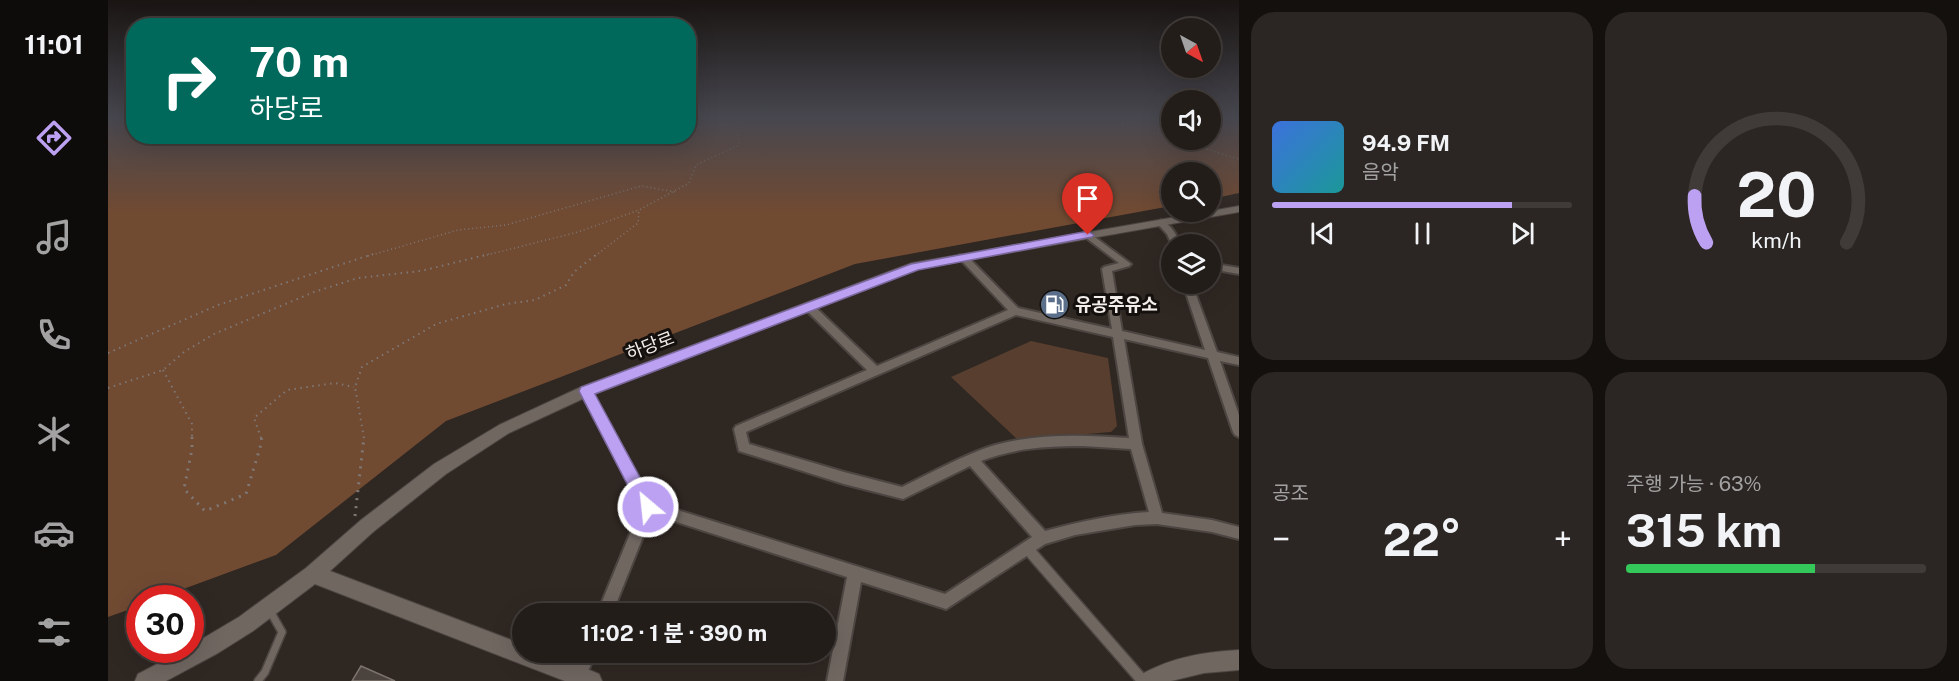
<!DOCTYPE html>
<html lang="ko">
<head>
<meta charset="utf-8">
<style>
	:root { --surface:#231d1a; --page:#2b2623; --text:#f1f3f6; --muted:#a3a2a2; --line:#403b39; --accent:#bca0f2 }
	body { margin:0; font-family:"Public Sans","Noto Sans KR",sans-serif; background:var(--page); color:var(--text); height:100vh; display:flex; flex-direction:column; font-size:22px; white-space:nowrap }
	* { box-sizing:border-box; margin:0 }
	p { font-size:20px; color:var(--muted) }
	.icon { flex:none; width:33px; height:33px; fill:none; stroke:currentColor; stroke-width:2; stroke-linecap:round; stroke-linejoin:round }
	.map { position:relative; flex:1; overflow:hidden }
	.panel { display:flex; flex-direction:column; gap:12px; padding:12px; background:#13100e; width:720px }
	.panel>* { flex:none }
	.hud { position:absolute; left:18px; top:18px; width:570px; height:126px; border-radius:24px; box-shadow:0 6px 24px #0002,0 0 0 2px var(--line); background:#00695c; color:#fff; overflow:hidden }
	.needle { width:39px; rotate:140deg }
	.tools { position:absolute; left:1053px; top:18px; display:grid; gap:12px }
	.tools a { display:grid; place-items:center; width:60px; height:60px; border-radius:50%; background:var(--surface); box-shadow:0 6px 24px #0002,0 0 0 2px var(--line); font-size:30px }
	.speed { position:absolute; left:18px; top:585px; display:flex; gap:12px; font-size:30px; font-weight:700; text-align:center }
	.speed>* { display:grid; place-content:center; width:78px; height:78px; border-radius:50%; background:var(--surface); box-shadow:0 6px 24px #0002,0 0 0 2px var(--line); line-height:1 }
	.speed .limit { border:9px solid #d22; background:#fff; color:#111 }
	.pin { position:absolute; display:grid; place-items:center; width:51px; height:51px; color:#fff; margin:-62px -26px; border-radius:50% 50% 50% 0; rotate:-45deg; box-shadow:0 0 6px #0007 }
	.pin .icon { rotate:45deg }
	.me { position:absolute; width:66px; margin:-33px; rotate:332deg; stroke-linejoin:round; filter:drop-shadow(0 0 4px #0008) }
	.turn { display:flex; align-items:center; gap:21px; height:126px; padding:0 24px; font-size:27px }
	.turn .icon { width:78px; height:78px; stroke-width:2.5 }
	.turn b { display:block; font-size:42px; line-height:51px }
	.big { font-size:45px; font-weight:700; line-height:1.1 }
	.panel .widget { flex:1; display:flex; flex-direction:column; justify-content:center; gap:9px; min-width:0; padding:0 21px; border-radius:24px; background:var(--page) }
	.panel .dial { align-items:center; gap:0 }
	.dial svg { height:156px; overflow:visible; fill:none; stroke:var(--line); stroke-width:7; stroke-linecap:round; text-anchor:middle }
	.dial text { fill:var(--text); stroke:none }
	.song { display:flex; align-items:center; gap:18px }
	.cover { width:72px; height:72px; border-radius:9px; background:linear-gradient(135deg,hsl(220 70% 55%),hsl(180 70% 35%)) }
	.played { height:6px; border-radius:3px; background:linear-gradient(90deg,var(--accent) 80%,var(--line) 80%) }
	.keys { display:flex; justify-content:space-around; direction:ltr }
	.heat { display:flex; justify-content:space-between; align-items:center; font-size:33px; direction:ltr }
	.charge { height:9px; border-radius:4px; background:linear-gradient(90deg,#34c759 63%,var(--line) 0) }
	.panel .tiles { flex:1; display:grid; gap:12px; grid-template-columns:repeat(2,1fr) }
	.trip { position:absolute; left:404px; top:603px; width:324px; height:60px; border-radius:30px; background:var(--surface); box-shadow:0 6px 24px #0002,0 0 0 2px var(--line); font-weight:700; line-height:60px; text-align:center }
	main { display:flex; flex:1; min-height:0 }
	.menu { display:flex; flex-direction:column; width:108px; justify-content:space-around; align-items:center; background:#0e0c0a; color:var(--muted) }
	.menu .icon { width:42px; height:42px }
	.menu .current { color:var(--accent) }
	.menu b { font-size:27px; color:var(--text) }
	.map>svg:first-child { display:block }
</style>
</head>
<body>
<main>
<nav class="menu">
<b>11:01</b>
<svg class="icon current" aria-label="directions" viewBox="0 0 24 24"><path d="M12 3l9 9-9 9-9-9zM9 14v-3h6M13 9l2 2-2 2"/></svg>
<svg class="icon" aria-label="music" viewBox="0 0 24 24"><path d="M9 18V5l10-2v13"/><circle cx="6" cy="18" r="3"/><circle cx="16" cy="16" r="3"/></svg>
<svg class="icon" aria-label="phone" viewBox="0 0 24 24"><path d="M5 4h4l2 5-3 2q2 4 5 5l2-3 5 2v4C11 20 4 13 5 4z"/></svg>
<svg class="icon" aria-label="climate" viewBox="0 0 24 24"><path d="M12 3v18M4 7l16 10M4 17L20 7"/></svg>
<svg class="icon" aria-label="car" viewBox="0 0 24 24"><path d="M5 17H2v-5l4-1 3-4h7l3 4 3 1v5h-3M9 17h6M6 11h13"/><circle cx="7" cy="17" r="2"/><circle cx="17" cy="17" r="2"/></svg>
<svg class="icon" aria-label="filters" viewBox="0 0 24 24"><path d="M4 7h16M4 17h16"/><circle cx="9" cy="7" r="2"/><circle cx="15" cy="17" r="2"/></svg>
</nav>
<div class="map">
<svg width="1131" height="681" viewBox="0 0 1131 681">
	<rect width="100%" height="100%" fill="#2f2722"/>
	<!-- green -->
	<path fill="#583e2e" d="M923,341L1000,358L1009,426L1003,432L991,433L910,440L843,377Z"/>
	<!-- forest -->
	<path fill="#714a32" d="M0,118H25L26,136H580L581,118H1063L1064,140H1102L1103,118H1131V193L1103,199L1102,172H1064L1063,206L747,264L338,421L168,555L51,598H32L31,606L0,617Z"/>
	<!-- building -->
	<path fill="#4b433d" stroke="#7c736c" stroke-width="1.5" d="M253,666L287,681H244Z"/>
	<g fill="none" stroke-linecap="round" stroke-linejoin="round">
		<defs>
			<path id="service" d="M150,681L157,672L174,632L162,611"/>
			<path id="pedestrian" d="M919,548L1035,681"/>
			<path id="minor" d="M1053,220C1063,225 1069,234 1071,244L1064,245L1059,234L1049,223Z
				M980,232L1023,264L1021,266L1004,271L1014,331L1097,350L1075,284H1084L1109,352L1131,357V365L1112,361L1131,415V437L1127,435L1125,432L1100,358L1016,339L1034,444L1054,513L1104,520L1131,527V539L1104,532L1049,524L1027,525L967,535L937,544L838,609L753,582L735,681H719L739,577L544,514L504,614H489L533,507L472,391L474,388H482L544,502L837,594L924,537L862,466L795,499L736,484L631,451L626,429L628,426L759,370L697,309L696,307L697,305H705L769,366L900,310L852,259L850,257L852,255H858L910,308L1004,329L994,269L996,267L1011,263L977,237L976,235ZM908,315L1005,337L1021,438C976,435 931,433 887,445C855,455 825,472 794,487L736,472L641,444L638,432ZM975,446L1023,449L1041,512C1006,514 970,522 937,531L873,461C906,448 940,446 975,446Z
				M1102,263L1131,268V274L1102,269Z
				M472,652H488L476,681H460Z"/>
			<path id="tertiary" d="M1131,206V212L810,269L483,395L401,433L338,474L265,532L222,571L414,644V652H436L484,671L491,674L494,681H457L207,584L145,631L110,653L58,681H27L30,674L76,650H82V646L131,617L198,568L253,520L326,464L391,425L473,387L804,263Z
				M1131,650V670L1096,673L1063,681H1031L1034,674C1065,657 1096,652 1131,650Z"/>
		</defs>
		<!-- service casing -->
		<use href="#service" stroke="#4c4541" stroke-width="10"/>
		<!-- pedestrian casing -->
		<use href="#pedestrian" stroke="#4c4541" stroke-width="14"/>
		<!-- minor casing -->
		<use href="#minor" stroke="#4c4541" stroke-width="4"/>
		<!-- tertiary casing -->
		<use href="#tertiary" stroke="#4c4541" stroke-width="2"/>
		<!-- path-far2 -->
		<path stroke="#7f7874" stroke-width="1.5" stroke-dasharray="1 3" stroke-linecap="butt" d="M992,118L1064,138
			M580,129L671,118
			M438,140L465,136
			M1068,140L1131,159
			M260,256L350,230L398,225L533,186L568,192
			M375,256L470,232L531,210L581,183L588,165L631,145L629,125
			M487,256L530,223L531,210"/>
		<!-- path-far1 -->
		<path stroke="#7f7874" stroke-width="2" stroke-dasharray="1.5 4.5" stroke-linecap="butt" d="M0,353L110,305L265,254
			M55,370L84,424V438
			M0,388L55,370L76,352L106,334L206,292L250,278L313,271L381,254
			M153,438L146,418L179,390L227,383L246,387
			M256,438L247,387L254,367L328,324L398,304L427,300L458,285L466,272L489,254"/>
		<!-- path -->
		<path stroke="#7f7874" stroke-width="3" stroke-dasharray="2 6" stroke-linecap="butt" d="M84,437V449L76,489L97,511L138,494L154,441L153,437
			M247,516L256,437"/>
		<!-- service -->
		<use href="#service" stroke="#706761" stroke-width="7"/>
		<!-- pedestrian -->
		<use href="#pedestrian" stroke="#706761" stroke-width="11"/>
		<!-- minor -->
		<use href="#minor" fill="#706761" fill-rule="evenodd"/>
		<!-- tertiary -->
		<use href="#tertiary" fill="#706761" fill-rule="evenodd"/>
	</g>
	<!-- sky -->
	<linearGradient id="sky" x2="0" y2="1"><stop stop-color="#1a1513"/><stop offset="0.55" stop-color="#47474f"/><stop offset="1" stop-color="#47474f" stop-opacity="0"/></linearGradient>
	<rect width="1131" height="213" fill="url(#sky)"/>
	<!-- route -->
	<path fill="#bca0f2" stroke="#7a689d" stroke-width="1.5" d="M980,231L986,235L984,237L810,270L487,394L548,507L546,513L540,515L534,513L471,391L473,387L803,264Z"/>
	<!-- icons -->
	<defs>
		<symbol id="fuel-disc" viewBox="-11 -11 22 22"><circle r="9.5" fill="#5c6f8a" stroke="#14100e"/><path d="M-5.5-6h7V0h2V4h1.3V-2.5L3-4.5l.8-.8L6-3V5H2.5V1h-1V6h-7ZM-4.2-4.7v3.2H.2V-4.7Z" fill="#fff"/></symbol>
	</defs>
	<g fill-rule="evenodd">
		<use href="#fuel-disc" x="930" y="288" width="33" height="33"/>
	</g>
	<g text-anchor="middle" stroke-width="6" stroke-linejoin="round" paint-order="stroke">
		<!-- poi labels -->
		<g font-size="18" font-weight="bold" fill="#f4eeeb" stroke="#14100e" text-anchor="start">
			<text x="967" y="311">유공주유소</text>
		</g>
		<!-- street labels -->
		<g font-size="18" fill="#f4eeeb" stroke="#14100e">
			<text transform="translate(542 346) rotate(-21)" y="6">하당로</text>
		</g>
	</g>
</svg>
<div class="tools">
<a><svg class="needle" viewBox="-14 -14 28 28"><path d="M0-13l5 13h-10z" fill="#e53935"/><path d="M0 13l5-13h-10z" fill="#a3a2a2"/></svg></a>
<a><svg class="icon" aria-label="sound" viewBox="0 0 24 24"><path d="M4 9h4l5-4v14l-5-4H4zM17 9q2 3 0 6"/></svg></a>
<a><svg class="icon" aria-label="search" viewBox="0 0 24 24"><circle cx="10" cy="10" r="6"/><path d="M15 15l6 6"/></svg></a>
<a><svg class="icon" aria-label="layers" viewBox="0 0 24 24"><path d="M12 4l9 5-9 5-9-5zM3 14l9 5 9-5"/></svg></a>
</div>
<div class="speed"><div class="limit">30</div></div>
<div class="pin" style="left:980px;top:235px;background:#d93025"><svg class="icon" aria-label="arrive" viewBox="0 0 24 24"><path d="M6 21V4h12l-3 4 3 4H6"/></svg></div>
<svg class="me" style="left:540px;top:507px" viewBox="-20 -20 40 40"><circle r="17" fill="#bca0f2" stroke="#fff" stroke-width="3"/><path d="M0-11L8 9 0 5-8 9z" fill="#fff"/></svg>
<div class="trip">11:02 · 1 분 · 390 m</div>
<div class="hud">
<div class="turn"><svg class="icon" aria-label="right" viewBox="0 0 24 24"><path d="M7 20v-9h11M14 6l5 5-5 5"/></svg><div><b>70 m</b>하당로</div></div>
</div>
</div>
<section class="panel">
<div class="tiles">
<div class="widget">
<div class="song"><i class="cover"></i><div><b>94.9 FM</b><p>음악</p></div></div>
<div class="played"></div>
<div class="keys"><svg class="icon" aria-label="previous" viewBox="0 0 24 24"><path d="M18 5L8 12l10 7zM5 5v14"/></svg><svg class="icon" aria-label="pause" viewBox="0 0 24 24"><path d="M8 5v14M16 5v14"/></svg><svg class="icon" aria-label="next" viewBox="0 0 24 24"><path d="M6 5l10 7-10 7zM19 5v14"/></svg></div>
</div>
<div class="widget dial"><svg viewBox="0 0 100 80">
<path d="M14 69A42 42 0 1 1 86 69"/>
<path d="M14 69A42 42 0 0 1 8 45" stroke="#bca0f2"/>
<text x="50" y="56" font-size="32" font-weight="700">20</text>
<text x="50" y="72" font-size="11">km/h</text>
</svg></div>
<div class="widget"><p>공조</p>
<div class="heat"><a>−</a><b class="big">22°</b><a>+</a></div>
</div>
<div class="widget"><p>주행 가능 · 63%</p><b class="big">315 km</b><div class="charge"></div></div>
</div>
</section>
</main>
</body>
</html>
